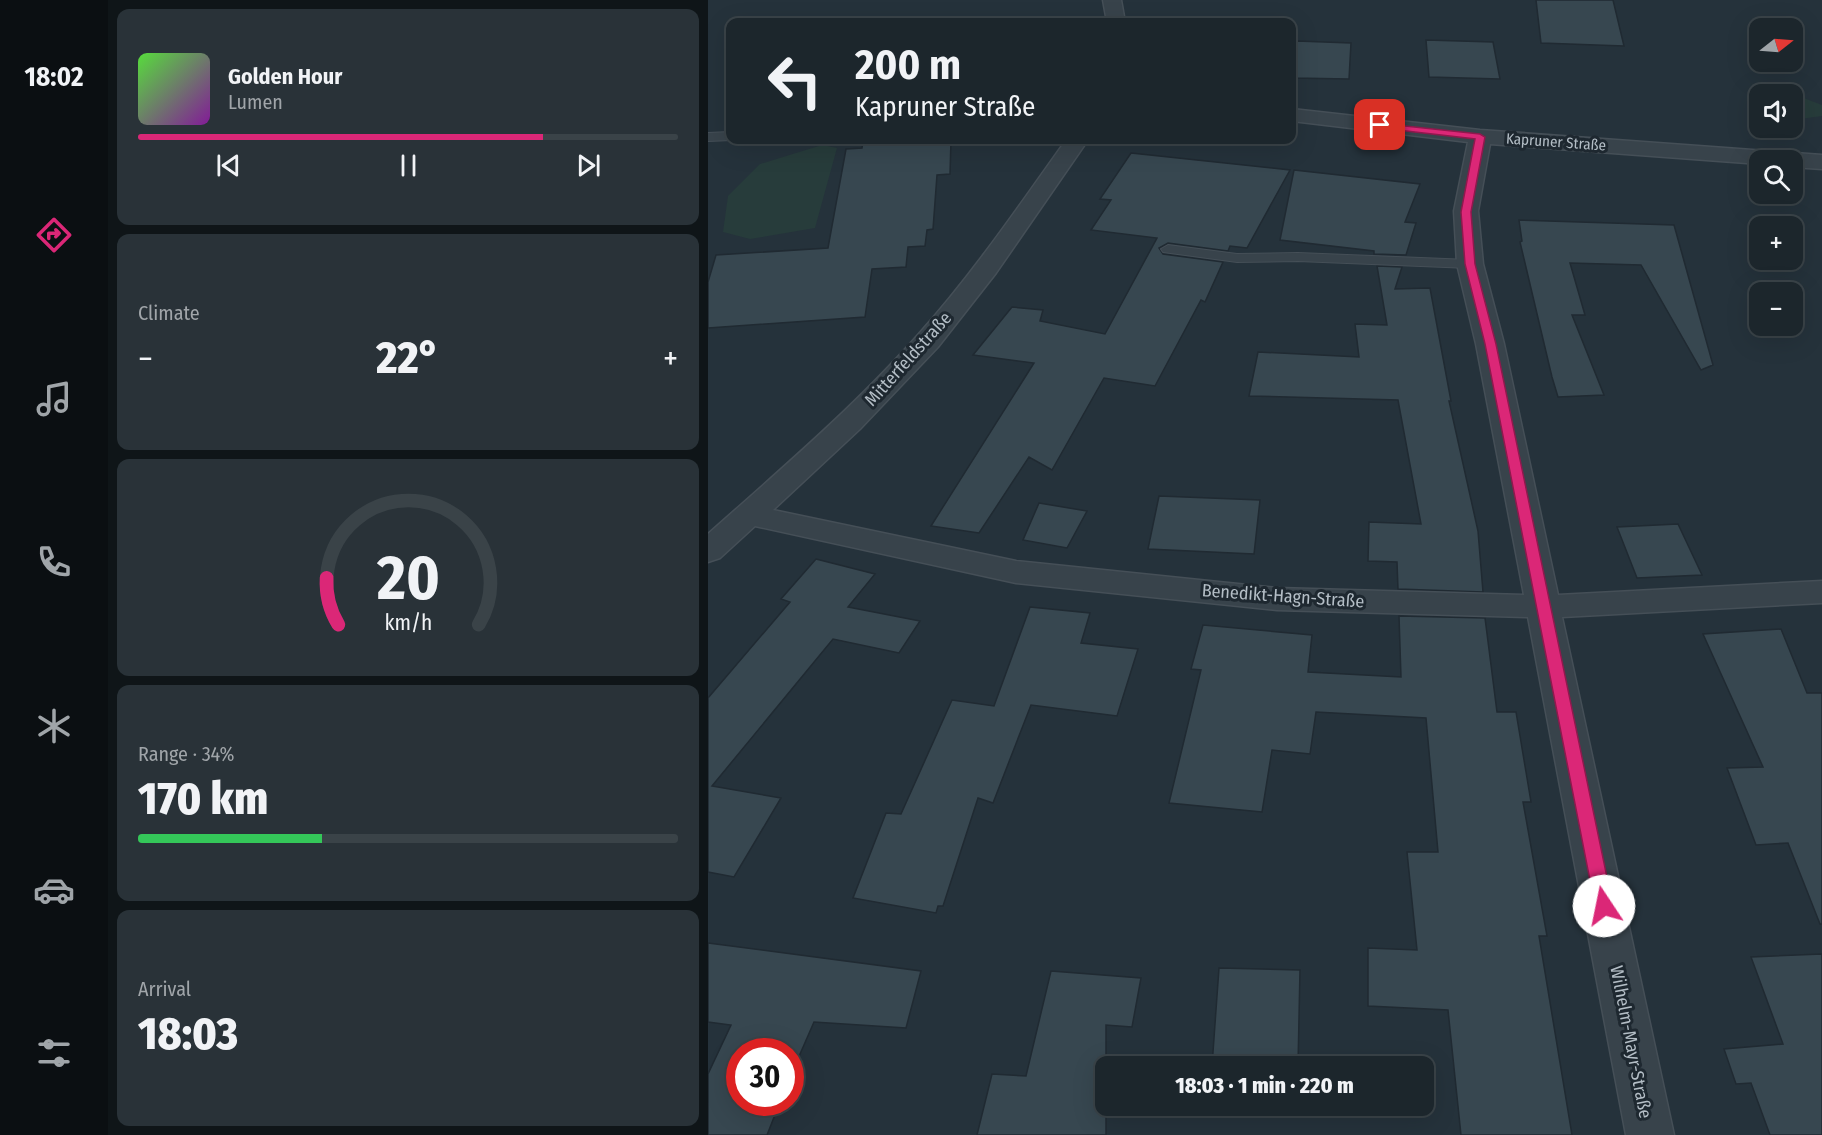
<!DOCTYPE html>
<html lang="en">
<head>
<meta charset="utf-8">
<style>
	:root { --surface:#1c262c; --page:#293238; --text:#f1f3f6; --muted:#a0a5a9; --line:#3a4348; --accent:#db2777 }
	body { margin:0; font-family:"Fira Sans Condensed",sans-serif; background:var(--page); color:var(--text); height:100vh; display:flex; flex-direction:column; font-size:22px; white-space:nowrap }
	* { box-sizing:border-box; margin:0 }
	p { font-size:20px; color:var(--muted) }
	.icon { flex:none; width:33px; height:33px; fill:none; stroke:currentColor; stroke-width:2; stroke-linecap:round; stroke-linejoin:round }
	.map { position:relative; flex:1; overflow:hidden }
	.panel { display:flex; flex-direction:column; gap:9px; padding:9px; background:#0f1518; width:600px }
	.panel>* { flex:none }
	.hud { position:absolute; left:18px; top:18px; width:570px; height:126px; border-radius:12px; box-shadow:0 6px 24px #0002,0 0 0 2px var(--line); background:#1c262c; color:var(--text); overflow:hidden }
	.needle { width:39px; rotate:73deg }
	.controls { position:absolute; left:1041px; top:18px; display:grid; gap:12px }
	.controls a { display:grid; place-items:center; width:54px; height:54px; border-radius:12px; background:var(--surface); box-shadow:0 6px 24px #0002,0 0 0 2px var(--line); font-size:30px }
	.speed { position:absolute; left:18px; top:1038px; display:flex; gap:12px; font-size:30px; font-weight:700; text-align:center }
	.speed>* { display:grid; place-content:center; width:78px; height:78px; border-radius:50%; background:var(--surface); box-shadow:0 6px 24px #0002,0 0 0 2px var(--line); line-height:1 }
	.speed .limit { border:9px solid #d22; background:#fff; color:#111 }
	.pin { position:absolute; display:grid; place-items:center; width:51px; height:51px; color:#fff; margin:-26px; border-radius:12px; box-shadow:0 3px 9px #0006 }
	.me { position:absolute; width:66px; margin:-33px; rotate:349deg; stroke-linejoin:round; filter:drop-shadow(0 0 4px #0008) }
	.turn { display:flex; align-items:center; gap:21px; height:126px; padding:0 30px; font-size:27px }
	.turn .icon { width:78px; height:78px; stroke-width:2.5 }
	.turn b { display:block; font-size:42px; line-height:51px }
	.big { font-size:45px; font-weight:800; line-height:1.1 }
	.panel .tile { flex:1; display:flex; flex-direction:column; justify-content:center; gap:9px; min-width:0; padding:0 21px; border-radius:12px; background:var(--page) }
	.panel .dial { align-items:center; gap:0 }
	.dial svg { height:156px; overflow:visible; fill:none; stroke:var(--line); stroke-width:7; stroke-linecap:round; text-anchor:middle }
	.dial text { fill:var(--text); stroke:none }
	.song { display:flex; align-items:center; gap:18px }
	.cover { width:72px; height:72px; border-radius:9px; background:linear-gradient(135deg,hsl(110 70% 55%),hsl(290 70% 35%)) }
	.played { height:6px; border-radius:3px; background:linear-gradient(90deg,var(--accent) 75%,var(--line) 75%) }
	.keys { display:flex; justify-content:space-around; direction:ltr }
	.heat { display:flex; justify-content:space-between; align-items:center; font-size:33px; direction:ltr }
	.charge { height:9px; border-radius:4px; background:linear-gradient(90deg,#34c759 34%,var(--line) 0) }
	.trip { position:absolute; left:387px; top:1056px; width:339px; height:60px; border-radius:12px; background:var(--surface); box-shadow:0 6px 24px #0002,0 0 0 2px var(--line); font-weight:800; line-height:60px; text-align:center }
	main { display:flex; flex:1; min-height:0 }
	.menu { display:flex; flex-direction:column; width:108px; justify-content:space-around; align-items:center; background:#0b0f12; color:var(--muted) }
	.menu .icon { width:42px; height:42px }
	.menu .selected { color:var(--accent) }
	.menu b { font-size:27px; color:var(--text) }
	.map>svg:first-child { display:block }
</style>
</head>
<body>
<main>
<nav class="menu">
<b>18:02</b>
<svg class="icon selected" aria-label="directions" viewBox="0 0 24 24"><path d="M12 3l9 9-9 9-9-9zM9 14v-3h6M13 9l2 2-2 2"/></svg>
<svg class="icon" aria-label="music" viewBox="0 0 24 24"><path d="M9 18V5l10-2v13"/><circle cx="6" cy="18" r="3"/><circle cx="16" cy="16" r="3"/></svg>
<svg class="icon" aria-label="phone" viewBox="0 0 24 24"><path d="M5 4h4l2 5-3 2q2 4 5 5l2-3 5 2v4C11 20 4 13 5 4z"/></svg>
<svg class="icon" aria-label="climate" viewBox="0 0 24 24"><path d="M12 3v18M4 7l16 10M4 17L20 7"/></svg>
<svg class="icon" aria-label="car" viewBox="0 0 24 24"><path d="M5 17H2v-5l4-1 3-4h7l3 4 3 1v5h-3M9 17h6M6 11h13"/><circle cx="7" cy="17" r="2"/><circle cx="17" cy="17" r="2"/></svg>
<svg class="icon" aria-label="filters" viewBox="0 0 24 24"><path d="M4 7h16M4 17h16"/><circle cx="9" cy="7" r="2"/><circle cx="15" cy="17" r="2"/></svg>
</nav>
<section class="panel">
<div class="tile">
<div class="song"><i class="cover"></i><div><b>Golden Hour</b><p>Lumen</p></div></div>
<div class="played"></div>
<div class="keys"><svg class="icon" aria-label="previous" viewBox="0 0 24 24"><path d="M18 5L8 12l10 7zM5 5v14"/></svg><svg class="icon" aria-label="pause" viewBox="0 0 24 24"><path d="M8 5v14M16 5v14"/></svg><svg class="icon" aria-label="next" viewBox="0 0 24 24"><path d="M6 5l10 7-10 7zM19 5v14"/></svg></div>
</div>
<div class="tile"><p>Climate</p>
<div class="heat"><a>−</a><b class="big">22°</b><a>+</a></div>
</div>
<div class="tile dial"><svg viewBox="0 0 100 80">
<path d="M14 69A42 42 0 1 1 86 69"/>
<path d="M14 69A42 42 0 0 1 8 45" stroke="#db2777"/>
<text x="50" y="56" font-size="32" font-weight="700">20</text>
<text x="50" y="72" font-size="11">km/h</text>
</svg></div>
<div class="tile"><p>Range · 34%</p><b class="big">170 km</b><div class="charge"></div></div>
<div class="tile"><p>Arrival</p><b class="big">18:03</b></div>
</section>
<div class="map">
<svg width="1114" height="1135" viewBox="0 0 1114 1135">
	<rect width="100%" height="100%" fill="#25323b"/>
	<!-- green -->
	<path fill="#273c3b" d="M1070,92H1080L1114,105V116L1085,120L1084,94H1061Z
		M114,145L129,148L107,228L42,239L15,232L20,196L52,164Z"/>
	<!-- building -->
	<path fill="#374750" stroke="#202a32" stroke-width="1.5" d="M828,0H905L916,46L833,43Z
		M718,40L785,42L792,79L721,77Z
		M589,41L643,43L641,79L585,78Z
		M155,140H243L242,174L229,175L225,229L219,230L217,246L200,247L198,267L164,269L157,317L0,328V282L8,255L120,248L138,149L154,148Z
		M423,153L582,170L539,248L522,246L520,251L460,243L451,248L455,254L515,262L497,302L493,300L447,386L396,378L344,470L321,457L271,533L223,526L326,363L265,355L304,307L335,310L332,321L397,334L449,238L383,230L403,200L392,199Z
		M586,170L712,184L697,222L708,223L698,255L666,254V251L572,240Z
		M811,220L966,225L1005,365L993,370L933,265L862,263L877,315H864L896,395L850,397L844,377L812,242L814,241Z
		M669,266L694,267L687,289L722,288L743,401H741L770,531L775,592L690,589L689,562L660,561L661,522L713,524L690,400L541,396L550,352L651,357L647,324L679,325Z
		M451,496L552,500L546,554L440,549Z
		M331,503L379,511L359,548L315,540Z
		M970,524L994,575L929,578L909,527Z
		M108,559L167,574L140,607L212,621L191,653L125,639L4,786L73,798L26,877L0,872V698L82,602L73,599Z
		M322,607L382,613L373,643L430,649L409,716L323,705L285,803L270,798L235,906H230L228,913L145,898L178,813L193,814L244,700L286,706Z
		M691,616L777,618L789,712H808L823,802H815L839,936H831L864,1135H753L740,1010L660,1006V948L709,950L699,852H730L718,718L608,712L602,754L564,750L554,812L461,803L493,670L483,669L495,625L604,635L600,672L693,677Z
		M1073,629L1099,693H1114V924H1112L1080,843L1048,845L1019,768L1055,767L995,634Z
		M0,943L213,971L198,1028L106,1022L82,1077V1052H32V1102H72L59,1135H0V1074L23,1025L0,1022Z
		M1114,954V1135H1062L1043,1083L1028,1084L1016,1049L1075,1044L1043,957Z
		M511,968L592,970L590,1066H504Z
		M343,971L433,978L424,1027L398,1025V1135H269L284,1074L318,1076Z"/>
	<g fill="none" stroke-linecap="round" stroke-linejoin="round">
		<defs>
			<path id="lane" d="M436,19H513L519,22H430Z
				M22,132L24,140L0,141V133Z
				M460,245L529,254L590,253L762,260L769,264L762,268L590,261L529,262L455,252L453,249Z"/>
			<path id="street" d="M395,0H413L417,22H399Z
				M584,109L772,130L1114,155V169L1084,167V160H1052V164L782,144L770,211L775,264L796,344L850,595L1114,581V603L854,617L966,1135H918L820,617L569,610L308,583L47,526L12,558L0,562V534C72,470 145,408 209,336C264,275 311,206 358,140H380L288,273L230,347L152,429L65,510L308,561L569,588L816,595L768,344L749,264L746,211L760,142L584,121Z"/>
		</defs>
		<!-- lane casing -->
		<use href="#lane" stroke="#454f57" stroke-width="2"/>
		<!-- street casing -->
		<use href="#street" stroke="#454f57" stroke-width="3"/>
		<!-- lane -->
		<use href="#lane" fill="#38434b" fill-rule="evenodd"/>
		<!-- street -->
		<use href="#street" fill="#38434b" fill-rule="evenodd"/>
	</g>
	<!-- route -->
	<path fill="#db2777" stroke="#8e194d" stroke-width="1.5" d="M669,123L772,134L777,137L763,212L767,264L788,344L905,906L902,912L896,914L890,912L887,906L777,344L757,264L753,212L767,139L672,128L669,127Z"/>
	<g text-anchor="middle" stroke-width="6" stroke-linejoin="round" paint-order="stroke">
		<!-- far-street labels -->
		<g font-size="15" fill="#b4bec6" stroke="#1e2830">
			<text transform="translate(848 142) rotate(4)" y="5">Kapruner Straße</text>
		</g>
		<!-- street labels -->
		<g font-size="18" fill="#b4bec6" stroke="#1e2830">
			<text transform="translate(200 359) rotate(-48)" y="6">Mitterfeldstraße</text>
			<text transform="translate(575 596) rotate(4)" y="6">Benedikt-Hagn-Straße</text>
			<text transform="translate(923 1042) rotate(79)" y="6">Wilhelm-Mayr-Straße</text>
		</g>
	</g>
</svg>
<div class="controls">
<a><svg class="needle" viewBox="-14 -14 28 28"><path d="M0-13l5 13h-10z" fill="#e53935"/><path d="M0 13l5-13h-10z" fill="#a0a5a9"/></svg></a>
<a><svg class="icon" aria-label="sound" viewBox="0 0 24 24"><path d="M4 9h4l5-4v14l-5-4H4zM17 9q2 3 0 6"/></svg></a>
<a><svg class="icon" aria-label="search" viewBox="0 0 24 24"><circle cx="10" cy="10" r="6"/><path d="M15 15l6 6"/></svg></a>
<a>+</a>
<a>−</a>
</div>
<div class="speed"><div class="limit">30</div></div>
<div class="pin" style="left:672px;top:125px;background:#d93025"><svg class="icon" aria-label="arrive" viewBox="0 0 24 24"><path d="M6 21V4h12l-3 4 3 4H6"/></svg></div>
<svg class="me" style="left:896px;top:906px" viewBox="-20 -20 40 40"><circle r="19" fill="#fff"/><path d="M0-13L10 11 0 6-10 11z" fill="#db2777"/></svg>
<div class="trip">18:03 · 1 min · 220 m</div>
<div class="hud">
<div class="turn"><svg class="icon" aria-label="left" viewBox="0 0 24 24"><path d="M17 20v-9H6M10 6l-5 5 5 5"/></svg><div><b>200 m</b>Kapruner Straße</div></div>
</div>
</div>
</main>
</body>
</html>
